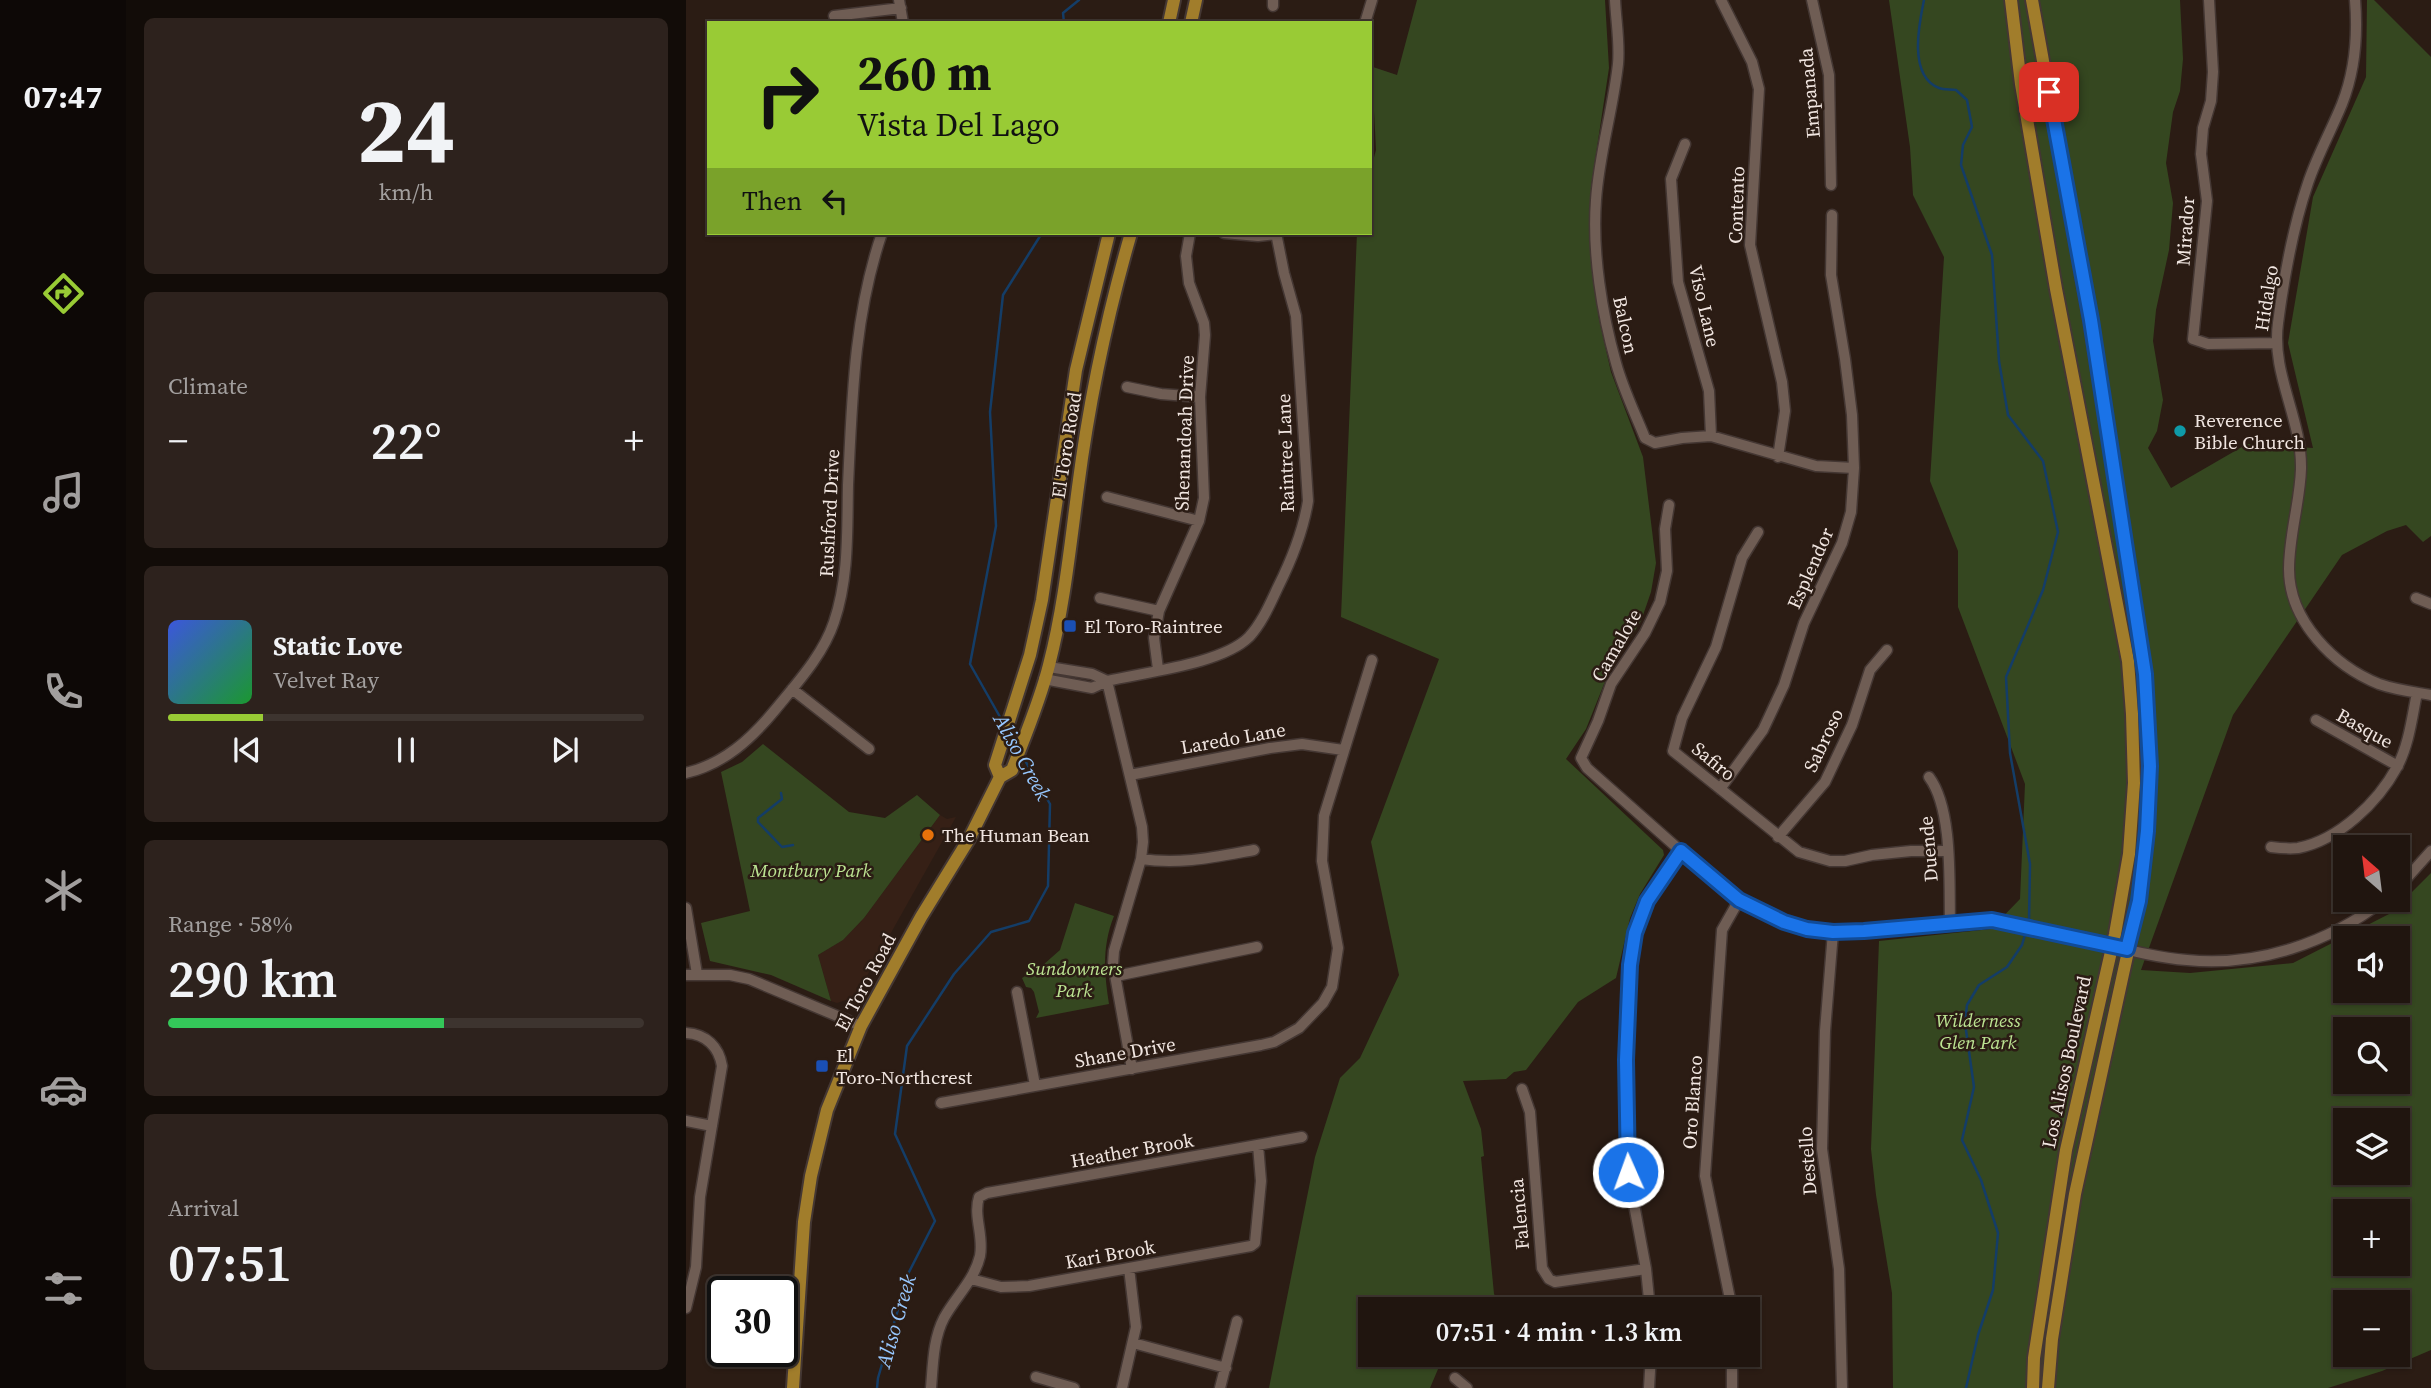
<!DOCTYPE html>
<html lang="en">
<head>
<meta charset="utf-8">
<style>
	:root { --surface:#20150f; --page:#2d221d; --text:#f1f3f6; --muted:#a29f9e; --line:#3d342f; --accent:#99cb35 }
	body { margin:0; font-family:"Source Serif 4",serif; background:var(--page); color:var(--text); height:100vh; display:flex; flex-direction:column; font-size:26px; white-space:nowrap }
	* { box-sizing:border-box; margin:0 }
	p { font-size:23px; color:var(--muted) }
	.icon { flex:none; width:38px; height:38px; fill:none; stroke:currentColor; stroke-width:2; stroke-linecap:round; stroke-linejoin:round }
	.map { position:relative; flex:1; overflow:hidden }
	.details { display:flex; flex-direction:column; gap:18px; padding:18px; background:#120c08; width:560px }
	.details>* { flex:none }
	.banner { position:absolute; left:21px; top:21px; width:665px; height:214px; border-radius:0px; box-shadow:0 2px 5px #0004,0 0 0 2px var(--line); background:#99cb35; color:#111; overflow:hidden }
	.needle { width:46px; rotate:332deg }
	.fabs { position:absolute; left:1647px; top:835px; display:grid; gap:14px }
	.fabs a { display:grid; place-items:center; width:77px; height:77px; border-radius:0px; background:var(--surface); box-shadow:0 2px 5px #0004,0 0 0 2px var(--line); font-size:35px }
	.speed { position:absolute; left:21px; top:1276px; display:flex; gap:14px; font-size:35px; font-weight:700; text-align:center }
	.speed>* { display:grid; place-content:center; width:91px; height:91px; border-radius:50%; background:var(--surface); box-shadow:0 2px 5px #0004,0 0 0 2px var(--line); line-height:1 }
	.speed .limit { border:4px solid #111; border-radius:10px; background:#fff; color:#111 }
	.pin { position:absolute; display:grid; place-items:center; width:60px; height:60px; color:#fff; margin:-30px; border-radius:14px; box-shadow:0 4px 10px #0006 }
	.me { position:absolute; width:77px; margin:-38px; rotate:358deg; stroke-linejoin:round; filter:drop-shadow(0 0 5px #0008) }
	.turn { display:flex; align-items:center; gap:24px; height:147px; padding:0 35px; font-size:32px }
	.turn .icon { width:91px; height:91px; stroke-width:2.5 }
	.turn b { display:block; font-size:49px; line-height:60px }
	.then { display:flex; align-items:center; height:66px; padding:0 35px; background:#0003; gap:14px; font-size:26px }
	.big { font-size:52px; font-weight:600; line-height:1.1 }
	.details .card { flex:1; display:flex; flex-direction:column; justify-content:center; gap:10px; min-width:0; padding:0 24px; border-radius:10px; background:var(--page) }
	.details .dial { align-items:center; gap:0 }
	.dial b { font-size:91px; line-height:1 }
	.song { display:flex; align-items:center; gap:21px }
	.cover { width:84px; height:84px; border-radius:10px; background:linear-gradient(135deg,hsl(230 70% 55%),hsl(130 70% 35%)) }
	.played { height:7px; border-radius:4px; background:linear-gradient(90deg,var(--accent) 20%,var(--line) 20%) }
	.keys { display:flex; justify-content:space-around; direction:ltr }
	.heat { display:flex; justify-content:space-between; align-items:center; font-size:38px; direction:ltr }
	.charge { height:10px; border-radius:5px; background:linear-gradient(90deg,#34c759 58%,var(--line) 0) }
	.trip { position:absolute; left:672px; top:1297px; width:402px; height:70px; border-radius:0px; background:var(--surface); box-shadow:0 2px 5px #0004,0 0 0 2px var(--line); font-weight:600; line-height:70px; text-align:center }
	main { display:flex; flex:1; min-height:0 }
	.tab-bar { display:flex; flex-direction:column; width:126px; justify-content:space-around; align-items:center; background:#0d0806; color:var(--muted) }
	.tab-bar .icon { width:49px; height:49px }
	.tab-bar .on { color:var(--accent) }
	.tab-bar b { font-size:32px; color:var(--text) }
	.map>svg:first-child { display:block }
</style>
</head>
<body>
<main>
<nav class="tab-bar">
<b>07:47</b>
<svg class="icon on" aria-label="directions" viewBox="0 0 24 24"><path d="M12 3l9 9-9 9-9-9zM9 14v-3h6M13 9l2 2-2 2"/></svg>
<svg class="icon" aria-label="music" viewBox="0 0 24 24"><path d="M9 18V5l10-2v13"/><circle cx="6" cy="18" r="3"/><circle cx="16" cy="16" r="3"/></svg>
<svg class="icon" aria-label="phone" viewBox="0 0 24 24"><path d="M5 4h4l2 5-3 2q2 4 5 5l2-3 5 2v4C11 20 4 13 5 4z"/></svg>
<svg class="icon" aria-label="climate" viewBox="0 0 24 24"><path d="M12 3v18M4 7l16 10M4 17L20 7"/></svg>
<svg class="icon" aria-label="car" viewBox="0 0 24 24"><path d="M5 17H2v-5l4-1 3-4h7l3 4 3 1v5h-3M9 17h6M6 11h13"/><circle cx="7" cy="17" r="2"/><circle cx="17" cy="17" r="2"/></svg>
<svg class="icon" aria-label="filters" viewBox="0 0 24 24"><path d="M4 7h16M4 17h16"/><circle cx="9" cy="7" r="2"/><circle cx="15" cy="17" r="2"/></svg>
</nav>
<section class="details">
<div class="card dial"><b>24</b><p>km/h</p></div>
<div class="card"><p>Climate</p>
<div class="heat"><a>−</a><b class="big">22°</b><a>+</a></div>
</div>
<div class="card">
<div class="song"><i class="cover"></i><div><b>Static Love</b><p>Velvet Ray</p></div></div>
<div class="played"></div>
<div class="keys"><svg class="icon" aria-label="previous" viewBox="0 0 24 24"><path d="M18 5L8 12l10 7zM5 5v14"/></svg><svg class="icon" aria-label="pause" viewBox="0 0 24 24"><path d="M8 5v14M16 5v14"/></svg><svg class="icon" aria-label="next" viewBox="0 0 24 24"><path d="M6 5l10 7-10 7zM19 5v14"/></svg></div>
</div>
<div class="card"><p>Range · 58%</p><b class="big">290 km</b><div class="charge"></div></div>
<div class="card"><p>Arrival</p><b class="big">07:51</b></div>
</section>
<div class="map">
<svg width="1745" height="1388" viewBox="0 0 1745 1388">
	<rect width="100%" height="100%" fill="#2b1c14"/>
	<!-- built -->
	<path fill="#362016" d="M254,815L261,819L270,817L169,997L151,1003L145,1001L132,955L157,940L178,918Z"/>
	<!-- green -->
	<path fill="#354720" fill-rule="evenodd" d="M731,0H919L923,68L905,187V254L913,319L925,372L957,457L970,563L965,592L955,621L922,674L900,729L880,759L977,850L978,855L954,894L944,918L930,978L892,1002L840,1070L828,1072L820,1079L777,1081L795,1129L798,1156L795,1157L808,1294L818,1309H783L781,1307L779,1309H684V1354L758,1355L744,1388H583L629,1157L654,1078L674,1058L713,975L685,842L753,659L655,617L671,233H684V172L690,150L688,111L684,107V66L711,75Z
		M1203,0H1494L1497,59L1494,91L1487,112L1480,163L1487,203L1483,250L1470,310L1467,341L1477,400L1471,431L1462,448L1485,488L1561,444L1627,448L1602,343L1627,197L1680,77L1681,0H1688L1745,57V536L1737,542L1720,525L1701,531L1656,555L1547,715L1455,970L1504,973L1607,963L1705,913L1745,873V1350L1696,1371L1642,1388H1207L1206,1293L1190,1195L1185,1149L1193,941L1305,929L1334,899L1339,784L1272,607V551L1244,481L1258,257L1227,195L1224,147ZM1659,938H1712V990H1659ZM1659,1029H1712V1082H1659ZM1659,1120H1712V1172H1659ZM1659,1211H1712V1264H1659ZM1659,1302H1712V1354H1659Z
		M77,744L163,812L199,818L231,795L254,815L178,918L157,940L132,955L145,1001L85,975L24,961L15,923L64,911L35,772L56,762Z
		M389,903L428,916C416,946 418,973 423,1004L350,1018L353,1012L348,992L345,988L340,987L336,978L357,965L374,950Z"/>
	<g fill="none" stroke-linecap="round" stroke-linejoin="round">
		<!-- stream -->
		<path stroke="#143d67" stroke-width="2.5" d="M1238,0C1233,24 1222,76 1253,88C1258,90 1265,89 1270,90L1281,100L1286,127L1277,145L1275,165L1306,255L1313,361L1322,415L1357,461L1372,532L1357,590L1320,677L1324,753L1344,864L1343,921
			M378,23L377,13L393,0
			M318,724L284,664L310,526L304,412L317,295L356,233
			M323,733L330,745
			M95,793L96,799L72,818V822L96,847L107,845
			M191,1388L192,1378L223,1272L249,1221L209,1134L221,1046L268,974L305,932L343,921L362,886L364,804L337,757
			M1280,1388L1292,1335L1307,1290L1312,1233L1295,1180L1276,1140L1288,1087L1279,1023L1281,1005L1293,985L1321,967L1336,945L1341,928"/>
		<defs>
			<path id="minor" d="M213,0L217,23
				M929,0C930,21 934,43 932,64C927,110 913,154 910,200C906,252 916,314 930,363C937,389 949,413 959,438L969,443L996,438L1025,436L1130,466L1168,468
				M1035,0L1066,62L1073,89L1064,245L1096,382L1099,411L1092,457
				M1126,0L1143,75L1145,185
				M1523,0L1527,72L1525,101L1517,128L1515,154L1521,201L1507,339L1522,344L1590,343
				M1669,0C1672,36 1669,71 1656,104C1645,131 1631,156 1622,183C1607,227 1598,277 1592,323C1585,374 1616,418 1615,469C1614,502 1603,535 1603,569C1603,621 1648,666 1693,684C1710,690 1728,692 1745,695
				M587,6V0
				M148,16L215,8
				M679,23L686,0
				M999,144L985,179L992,282L1023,391L1025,436
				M538,233L572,236L590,234
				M441,387L475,394L514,397
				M421,497L513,521
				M983,505L979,529L981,571L974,602L959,633L925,684L912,721L895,758L901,768C930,794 959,819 988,845C1022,875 1053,903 1095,921C1161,948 1236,918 1304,920C1334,921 1364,932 1392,938C1428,946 1464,957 1501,960C1571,967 1643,943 1698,900
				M1072,532L1056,558L1030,647L996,718L987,751L1113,852L1144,861H1159L1186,855L1225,851H1262
				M414,598L473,611
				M1730,598L1745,604
				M363,667L406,674L421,681
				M472,669L468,638L473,611L513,521L518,498L514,397L519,335L518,323L503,283L500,256L504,233
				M358,679L406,688L421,681C459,672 536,664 563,637C576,623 584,604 592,587C606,559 617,532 622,501L610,316L598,273L590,233
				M421,681L456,827L457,842L455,859L428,951L427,964L446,1069
				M106,689L183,749
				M1630,720L1712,766
				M0,773C38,764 65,739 89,710C111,683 137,655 148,622C163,578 161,531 162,485C166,399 168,315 196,233
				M444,775L584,748L616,744L657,750
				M1243,777C1267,809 1263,882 1264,923
				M1034,789L1077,730L1098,685L1118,623L1156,543L1165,512L1168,468L1166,415L1159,359L1145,275L1146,215
				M1092,837L1139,782L1166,725L1184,670L1201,650
				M1585,847C1593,848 1603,849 1612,848C1653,840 1692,802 1711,767C1723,745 1726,717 1731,693
				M455,859C494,865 529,857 568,850
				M1712,888L1745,851
				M0,908L11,974
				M1147,932L1139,1031L1136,1149L1153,1269L1156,1388
				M0,975H44L63,979L175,1026
				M430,976L571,947
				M331,992L349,1085
				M0,1033C20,1034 33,1047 36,1066L14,1197L10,1267L0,1308
				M836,1089L844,1112L856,1268L863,1279L869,1282L960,1269
				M255,1103L575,1045L588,1042L613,1028L637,1003L646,987L652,948L636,861L638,816L686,660
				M0,1121L26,1126
				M285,1279L315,1287L343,1286L565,1246L569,1243L575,1181L572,1145
				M964,1309L960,1269L942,1172L940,1060L944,966L949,933L961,901L995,851
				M1046,1309L1019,1176L1036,930L1053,900
				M447,1343L540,1368
				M1046,1354V1388
				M350,1377L388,1388
				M769,1378L781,1388
				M245,1388C247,1365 247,1339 258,1318C270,1296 288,1281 294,1256C298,1236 287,1216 293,1197L301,1193L616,1137
				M436,1388L450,1327L443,1268
				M534,1388L551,1321
				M963,1388L965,1354"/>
			<path id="major" d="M1325,0L1335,84L1370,289L1442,661L1446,714L1448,783L1443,854L1429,934L1380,1150L1348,1358L1347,1388
				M1346,0L1404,321L1454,639L1459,674L1464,766L1462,831L1453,901L1389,1194L1366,1339L1362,1388
				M483,23L488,0
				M505,23L510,0
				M314,777L309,765L344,655L356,600L390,370L423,233
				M107,1388L118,1222L125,1176L141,1110L175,1026L235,917L283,839L314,777L326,770C339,736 354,701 363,665C378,607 384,547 392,487C403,402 421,316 445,233"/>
		</defs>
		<!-- minor casing -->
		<use href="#minor" stroke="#443733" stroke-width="13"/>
		<!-- major casing -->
		<use href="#major" stroke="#443733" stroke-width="16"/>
		<!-- minor -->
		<use href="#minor" stroke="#6f5d54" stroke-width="10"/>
		<!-- major -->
		<use href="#major" stroke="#a17d2b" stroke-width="12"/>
	</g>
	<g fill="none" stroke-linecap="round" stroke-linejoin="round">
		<defs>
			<path id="route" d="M942,1172L940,1060L944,965L949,933L961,901L995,851L1053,900L1098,922L1121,929L1147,932L1178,931L1306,920L1441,949L1453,901L1461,831L1464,766L1459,674L1405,320L1363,92"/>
		</defs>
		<!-- route casing -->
		<use href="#route" stroke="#114b97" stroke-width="18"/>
		<!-- route -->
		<use href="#route" stroke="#1a73e8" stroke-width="12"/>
	</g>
	<!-- markers -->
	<circle fill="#0f9aa8" stroke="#2b1c14" stroke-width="2.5" cx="1494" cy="431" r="7"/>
	<g fill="#1a4fb4" stroke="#2b1c14" stroke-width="2.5">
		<rect x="377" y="619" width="14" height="14" rx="3.5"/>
		<rect x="129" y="1059" width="14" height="14" rx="3.5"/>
	</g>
	<circle fill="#e8710a" stroke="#2b1c14" stroke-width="2.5" cx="242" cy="835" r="7"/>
	<g text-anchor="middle" stroke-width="5" stroke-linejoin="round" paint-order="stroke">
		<!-- street labels -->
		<g font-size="19" fill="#f1e6e1" stroke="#2b1c14">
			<text transform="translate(1123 93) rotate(-95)" y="7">Empanada</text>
			<text transform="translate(1050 205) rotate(-88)" y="7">Contento</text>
			<text transform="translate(1499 231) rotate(-86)" y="7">Mirador</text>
			<text transform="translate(1580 298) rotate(-81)" y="7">Hidalgo</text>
			<text transform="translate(1019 306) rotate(77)" y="7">Viso Lane</text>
			<text transform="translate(940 325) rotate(78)" y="7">Balcon</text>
			<text transform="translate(498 433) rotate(-88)" y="7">Shenandoah Drive</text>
			<text transform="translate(380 445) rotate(-81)" y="7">El Toro Road</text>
			<text transform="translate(599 453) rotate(-92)" y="7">Raintree Lane</text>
			<text transform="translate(143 513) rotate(-87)" y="7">Rushford Drive</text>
			<text transform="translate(1124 568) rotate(-66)" y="7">Esplendor</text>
			<text transform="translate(930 645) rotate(-60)" y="7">Camalote</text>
			<text transform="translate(1679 728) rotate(29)" y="7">Basque</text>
			<text transform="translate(547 738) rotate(-10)" y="7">Laredo Lane</text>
			<text transform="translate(1137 740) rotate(-65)" y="7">Sabroso</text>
			<text transform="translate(1028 761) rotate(39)" y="7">Safiro</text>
			<text transform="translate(1242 849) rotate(-95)" y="7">Duende</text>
			<text transform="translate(179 982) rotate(-62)" y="7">El Toro Road</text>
			<text transform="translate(439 1052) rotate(-10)" y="7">Shane Drive</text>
			<text transform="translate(1380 1062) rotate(-78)" y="7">Los Alisos Boulevard</text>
			<text transform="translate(1006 1102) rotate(-86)" y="7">Oro Blanco</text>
			<text transform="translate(446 1150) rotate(-10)" y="7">Heather Brook</text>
			<text transform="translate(1121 1161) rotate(-94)" y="7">Destello</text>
			<text transform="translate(833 1214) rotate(-95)" y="7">Falencia</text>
			<text transform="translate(424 1254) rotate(-10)" y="7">Kari Brook</text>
		</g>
		<!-- poi labels -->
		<g font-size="19" fill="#f1e6e1" stroke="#2b1c14" text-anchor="start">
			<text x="1508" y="427">Reverence<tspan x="1508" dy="22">Bible Church</tspan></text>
			<text x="398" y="633">El Toro-Raintree</text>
			<text x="256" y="842">The Human Bean</text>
			<text x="150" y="1062">El<tspan x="150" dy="22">Toro-Northcrest</tspan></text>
		</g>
		<!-- park labels -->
		<g font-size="19" font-style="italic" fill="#bce492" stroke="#2b1c14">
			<text x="125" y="877">Montbury Park</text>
			<text x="388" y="975">Sundowners<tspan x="388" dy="22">Park</tspan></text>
			<text x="1292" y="1027">Wilderness<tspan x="1292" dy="22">Glen Park</tspan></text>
		</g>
		<!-- water labels -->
		<g font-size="21" font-style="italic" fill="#97c7fe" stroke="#2b1c14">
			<text transform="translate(336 757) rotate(61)" y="7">Aliso Creek</text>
			<text transform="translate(210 1321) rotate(-74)" y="7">Aliso Creek</text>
		</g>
	</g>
</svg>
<div class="fabs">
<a><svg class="needle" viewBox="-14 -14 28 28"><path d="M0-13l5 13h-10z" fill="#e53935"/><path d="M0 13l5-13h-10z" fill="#a29f9e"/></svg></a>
<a><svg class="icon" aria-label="sound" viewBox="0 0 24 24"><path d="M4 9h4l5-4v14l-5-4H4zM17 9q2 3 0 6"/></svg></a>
<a><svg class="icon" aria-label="search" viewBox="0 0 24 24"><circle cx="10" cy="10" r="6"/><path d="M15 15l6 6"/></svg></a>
<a><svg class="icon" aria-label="layers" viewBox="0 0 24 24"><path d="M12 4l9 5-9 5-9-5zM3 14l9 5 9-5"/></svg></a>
<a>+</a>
<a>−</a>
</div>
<div class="speed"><div class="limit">30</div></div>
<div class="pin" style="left:1363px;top:92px;background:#d93025"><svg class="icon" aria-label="arrive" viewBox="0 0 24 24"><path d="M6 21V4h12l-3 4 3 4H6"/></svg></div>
<svg class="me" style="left:942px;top:1172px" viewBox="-20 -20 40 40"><circle r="17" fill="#1a73e8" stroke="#fff" stroke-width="3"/><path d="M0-11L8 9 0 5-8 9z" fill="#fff"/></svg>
<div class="trip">07:51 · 4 min · 1.3 km</div>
<div class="banner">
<div class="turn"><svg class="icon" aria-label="right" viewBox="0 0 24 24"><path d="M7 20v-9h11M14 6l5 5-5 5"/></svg><div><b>260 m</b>Vista Del Lago</div></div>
<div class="then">Then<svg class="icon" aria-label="left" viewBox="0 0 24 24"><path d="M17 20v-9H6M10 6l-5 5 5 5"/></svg></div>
</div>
</div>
</main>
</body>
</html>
